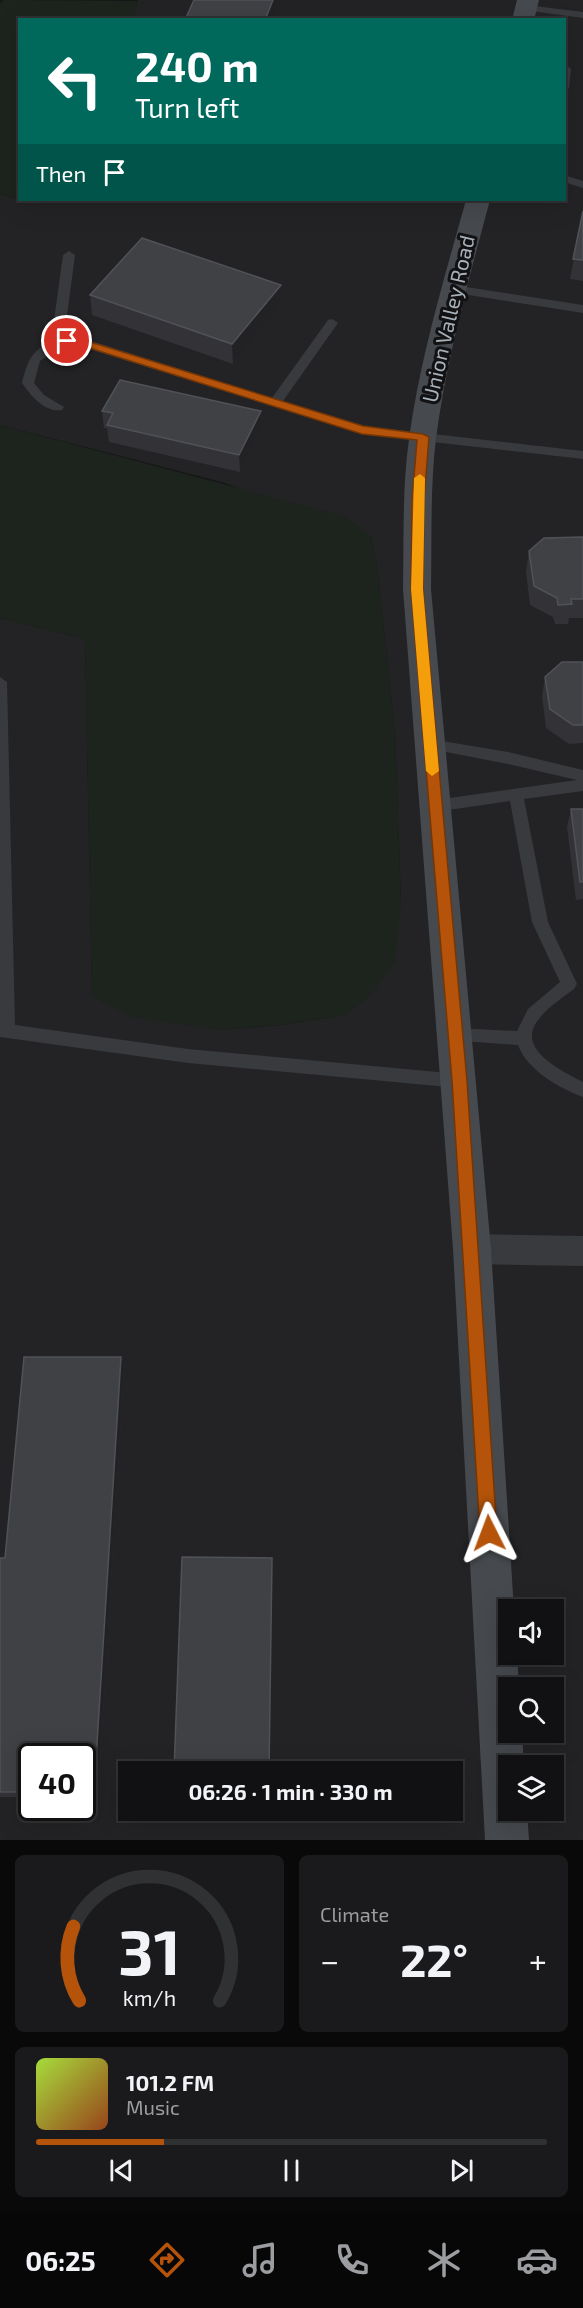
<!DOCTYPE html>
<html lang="en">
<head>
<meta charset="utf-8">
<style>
	:root { --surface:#111113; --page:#1a1a1c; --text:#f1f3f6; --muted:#9c9da0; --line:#303133; --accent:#b45309 }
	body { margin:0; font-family:"Exo 2",sans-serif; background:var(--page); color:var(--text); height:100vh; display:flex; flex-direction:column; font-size:22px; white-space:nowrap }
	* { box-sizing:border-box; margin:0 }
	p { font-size:20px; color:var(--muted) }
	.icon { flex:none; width:33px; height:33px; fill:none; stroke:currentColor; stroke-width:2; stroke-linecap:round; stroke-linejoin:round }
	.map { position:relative; height:1840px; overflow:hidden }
	.panel { display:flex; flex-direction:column; gap:15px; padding:15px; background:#09090a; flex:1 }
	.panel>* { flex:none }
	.top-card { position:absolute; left:18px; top:18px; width:548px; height:183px; border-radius:0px; box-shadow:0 6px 24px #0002,0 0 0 2px var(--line); background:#00695c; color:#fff; overflow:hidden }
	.controls { position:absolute; left:498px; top:1599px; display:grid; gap:12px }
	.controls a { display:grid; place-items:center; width:66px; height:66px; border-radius:0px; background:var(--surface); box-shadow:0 6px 24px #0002,0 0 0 2px var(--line); font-size:30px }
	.speed { position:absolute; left:18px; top:1743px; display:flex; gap:12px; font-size:30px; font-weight:700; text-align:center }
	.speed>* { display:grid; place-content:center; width:78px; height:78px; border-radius:50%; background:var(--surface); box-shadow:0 6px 24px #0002,0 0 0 2px var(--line); line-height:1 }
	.speed .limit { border:3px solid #111; border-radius:9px; background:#fff; color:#111 }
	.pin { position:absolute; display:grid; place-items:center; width:51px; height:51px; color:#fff; margin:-26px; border:3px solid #fff; border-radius:50%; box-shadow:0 2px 6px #0007 }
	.me { position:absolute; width:66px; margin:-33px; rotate:357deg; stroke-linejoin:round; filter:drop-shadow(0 0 4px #0008) }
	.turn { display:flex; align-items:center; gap:21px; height:126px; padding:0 18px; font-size:27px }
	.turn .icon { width:78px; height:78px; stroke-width:2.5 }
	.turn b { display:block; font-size:42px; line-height:51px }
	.then { display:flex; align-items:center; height:57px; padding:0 18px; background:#0003; gap:12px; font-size:22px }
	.big { font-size:45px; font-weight:700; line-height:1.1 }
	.panel .card { flex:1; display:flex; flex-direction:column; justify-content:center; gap:9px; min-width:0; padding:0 21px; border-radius:9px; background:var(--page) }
	.panel .dial { align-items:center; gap:0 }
	.dial svg { height:156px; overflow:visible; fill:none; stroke:var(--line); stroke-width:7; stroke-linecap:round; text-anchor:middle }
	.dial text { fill:var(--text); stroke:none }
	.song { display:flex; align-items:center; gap:18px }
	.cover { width:72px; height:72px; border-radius:9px; background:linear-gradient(135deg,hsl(80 70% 55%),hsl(20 70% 35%)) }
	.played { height:6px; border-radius:3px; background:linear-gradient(90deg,var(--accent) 25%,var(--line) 25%) }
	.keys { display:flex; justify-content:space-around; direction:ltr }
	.heat { display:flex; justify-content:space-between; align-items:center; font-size:33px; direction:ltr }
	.panel .tiles { flex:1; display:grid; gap:15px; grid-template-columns:1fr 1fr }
	.card:last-child { grid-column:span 2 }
	.trip { position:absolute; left:118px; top:1761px; width:345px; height:60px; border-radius:0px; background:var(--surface); box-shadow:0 6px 24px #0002,0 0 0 2px var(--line); font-weight:700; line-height:60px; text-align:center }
	.dock { display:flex; height:96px; justify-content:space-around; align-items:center; background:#070708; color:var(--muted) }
	.dock .icon { width:42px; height:42px }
	.dock .selected { color:var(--accent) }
	.dock b { font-size:27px; color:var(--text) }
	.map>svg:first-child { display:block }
</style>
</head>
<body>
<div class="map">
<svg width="583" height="1840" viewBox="0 0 583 1840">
	<rect width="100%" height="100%" fill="#171719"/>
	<!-- built -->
	<path fill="#232326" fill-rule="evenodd" d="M138,0H583V1840H0V618L85,639L92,996L218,1030L281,1025L346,1015L401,902L395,733L377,566L371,537L222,482L0,425V194L15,198L19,195L20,200H564V20L133,19ZM508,1610H554V1654H508ZM508,1688H554V1732H508ZM32,1756H82V1808H32ZM508,1766H554V1810H508ZM129,1772H453V1810H129Z"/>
	<!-- green -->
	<path fill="#1d241d" d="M4,0L138,1L133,19L20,20V195L16,198L0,194V4Z
		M0,425L347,517L371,537L377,566L395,733L401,902L395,962L371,994L347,1015L280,1025L218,1030L132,1017L92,996L85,639L0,618Z"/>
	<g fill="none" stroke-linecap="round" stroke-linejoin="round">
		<!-- lane -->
		<path fill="#383a3e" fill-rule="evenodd" d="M526,5L583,12V18L523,10L521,8Z
			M564,64L571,69L569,88L564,91Z
			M564,175L583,181V188L564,182Z
			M69,251L75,255L64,339L88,340L272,398L328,320L332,319L338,323L283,401L363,426L583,451V459L362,434L83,347L58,349L40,361L34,383L44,395L64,407L62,410C45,413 31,396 22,383C27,363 31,350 51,342L63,255Z
			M453,285L583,305V313L449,292L447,289Z
			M0,677L7,682L15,1025L188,1049L459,1074L465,1076L467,1081L465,1086L459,1088L188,1063L0,1037Z
			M430,739L508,752L583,770V791L524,799L548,922L577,984L574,989C561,999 545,1009 536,1023C518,1051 564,1072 583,1082V1097C559,1088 527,1070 518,1045L449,1040L447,1035L449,1030L455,1028L517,1031L528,1009L560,982L532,922L510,801L435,812L430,810L428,806L430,802L435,800L577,780L508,764L425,748L423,744Z"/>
		<!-- street -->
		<path fill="#383a3e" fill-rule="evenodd" d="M472,1234L583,1236V1266L472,1264L461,1260L456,1249L461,1238Z"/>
		<!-- secondary -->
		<path fill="#46494e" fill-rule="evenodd" d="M517,0H539L534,20H512Z
			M466,200H490C469,278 447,357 436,438C430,488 432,539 431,589L491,1249L514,1610H508V1654H517L519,1688H508V1732H522L524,1766H508V1810H527L529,1840H485L453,1249L403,589C404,539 402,489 409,439C420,358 444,279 466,200Z"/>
	</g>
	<!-- wall -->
	<path fill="#333337" d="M583,211V281L570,279Z
		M90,295L281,305L233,364L92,315Z
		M102,411H261L262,428L240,472L109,442L107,428H104Z
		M583,537V618H569L568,624H555L553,617L530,605L526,571L529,551Z
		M583,662V743L569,744L546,728L542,696L545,677Z
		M571,809H583V899L576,900L567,827Z
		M121,1357L124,1369L98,1797H82V1756H32V1797H0V1558H5Z"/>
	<!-- shaded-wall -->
	<path fill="#222225" d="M273,0H282L274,20H265Z
		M281,285V305L233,364L232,344Z
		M261,411L262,428L240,472L239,455Z
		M121,1357L124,1369L98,1797L94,1792Z"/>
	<!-- building -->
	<path fill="#3f4145" stroke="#505257" stroke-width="1.5" d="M194,0H273L265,20H185Z
		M583,211V260L573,259Z
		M142,238L281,285L232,344L90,295Z
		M120,380L261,411L239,455L107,425L113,413L102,411Z
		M583,537V599H571L572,604L558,605L557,598L534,586L529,551L544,538Z
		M562,662H583V725H573L550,709L545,677Z
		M571,809H583V882H580Z
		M24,1357H121L94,1792H82V1756H32V1792H0V1558H5Z
		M182,1557L272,1558L269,1772H174Z"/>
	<!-- route -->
	<path fill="#b45309" stroke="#753606" stroke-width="1.5" d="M67,338L87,341L363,426L423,434L429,437L424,500L423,589L467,1081L497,1533L495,1539L489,1541L483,1539L480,1533L452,1081L411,589L412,500L417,440L362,434L83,346L63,344V339Z"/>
	<!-- slow -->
	<path fill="#f59e0b" d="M420,474L425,478L423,589L439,771L432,776L426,771L411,589L414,478Z"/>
	<g text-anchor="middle" stroke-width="6" stroke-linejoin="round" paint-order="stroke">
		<!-- street labels -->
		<g font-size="21" fill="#a8b1b9" stroke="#121214">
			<text transform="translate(449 319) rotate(-77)" y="7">Union Valley Road</text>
		</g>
	</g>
</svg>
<div class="controls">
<a><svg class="icon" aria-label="sound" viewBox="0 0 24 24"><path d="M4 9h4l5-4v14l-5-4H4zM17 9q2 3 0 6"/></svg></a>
<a><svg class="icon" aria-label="search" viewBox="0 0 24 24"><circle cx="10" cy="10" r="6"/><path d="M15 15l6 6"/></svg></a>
<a><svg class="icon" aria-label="layers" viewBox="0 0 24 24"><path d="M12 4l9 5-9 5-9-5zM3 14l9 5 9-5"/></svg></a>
</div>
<div class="speed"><div class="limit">40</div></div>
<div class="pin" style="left:67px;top:341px;background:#d93025"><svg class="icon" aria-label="arrive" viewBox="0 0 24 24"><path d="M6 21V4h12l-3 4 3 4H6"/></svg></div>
<svg class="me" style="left:489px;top:1533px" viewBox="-20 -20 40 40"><path d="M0-17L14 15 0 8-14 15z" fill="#b45309" stroke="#fff" stroke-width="4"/></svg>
<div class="trip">06:26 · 1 min · 330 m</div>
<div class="top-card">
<div class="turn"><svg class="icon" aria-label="left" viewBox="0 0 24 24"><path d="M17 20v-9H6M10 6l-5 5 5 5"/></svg><div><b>240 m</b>Turn left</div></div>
<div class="then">Then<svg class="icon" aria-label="arrive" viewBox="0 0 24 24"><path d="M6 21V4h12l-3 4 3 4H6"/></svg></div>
</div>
</div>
<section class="panel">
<div class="tiles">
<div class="card dial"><svg viewBox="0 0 100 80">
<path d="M14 69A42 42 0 1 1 86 69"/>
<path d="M14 69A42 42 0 0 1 11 31" stroke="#b45309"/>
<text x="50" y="56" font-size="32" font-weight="700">31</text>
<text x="50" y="72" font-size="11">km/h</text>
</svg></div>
<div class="card"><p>Climate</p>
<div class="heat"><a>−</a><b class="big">22°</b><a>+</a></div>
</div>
<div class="card">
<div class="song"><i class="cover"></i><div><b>101.2 FM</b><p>Music</p></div></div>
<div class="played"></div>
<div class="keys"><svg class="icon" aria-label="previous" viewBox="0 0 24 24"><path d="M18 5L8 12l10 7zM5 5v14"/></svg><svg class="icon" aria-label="pause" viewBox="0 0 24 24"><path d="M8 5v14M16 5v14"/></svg><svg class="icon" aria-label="next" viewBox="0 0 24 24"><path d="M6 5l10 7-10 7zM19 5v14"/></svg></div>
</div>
</div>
</section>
<nav class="dock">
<b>06:25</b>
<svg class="icon selected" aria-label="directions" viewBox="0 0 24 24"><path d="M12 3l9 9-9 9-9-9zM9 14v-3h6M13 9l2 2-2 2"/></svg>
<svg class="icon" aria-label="music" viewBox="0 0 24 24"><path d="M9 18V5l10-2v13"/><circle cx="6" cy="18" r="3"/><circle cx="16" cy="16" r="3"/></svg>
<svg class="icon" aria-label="phone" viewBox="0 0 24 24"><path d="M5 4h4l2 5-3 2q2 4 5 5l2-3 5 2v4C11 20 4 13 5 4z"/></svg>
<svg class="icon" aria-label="climate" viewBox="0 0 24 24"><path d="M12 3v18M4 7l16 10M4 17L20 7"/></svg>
<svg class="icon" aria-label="car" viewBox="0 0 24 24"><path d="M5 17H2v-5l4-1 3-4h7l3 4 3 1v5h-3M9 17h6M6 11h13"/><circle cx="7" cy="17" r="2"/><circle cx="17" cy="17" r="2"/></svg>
</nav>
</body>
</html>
